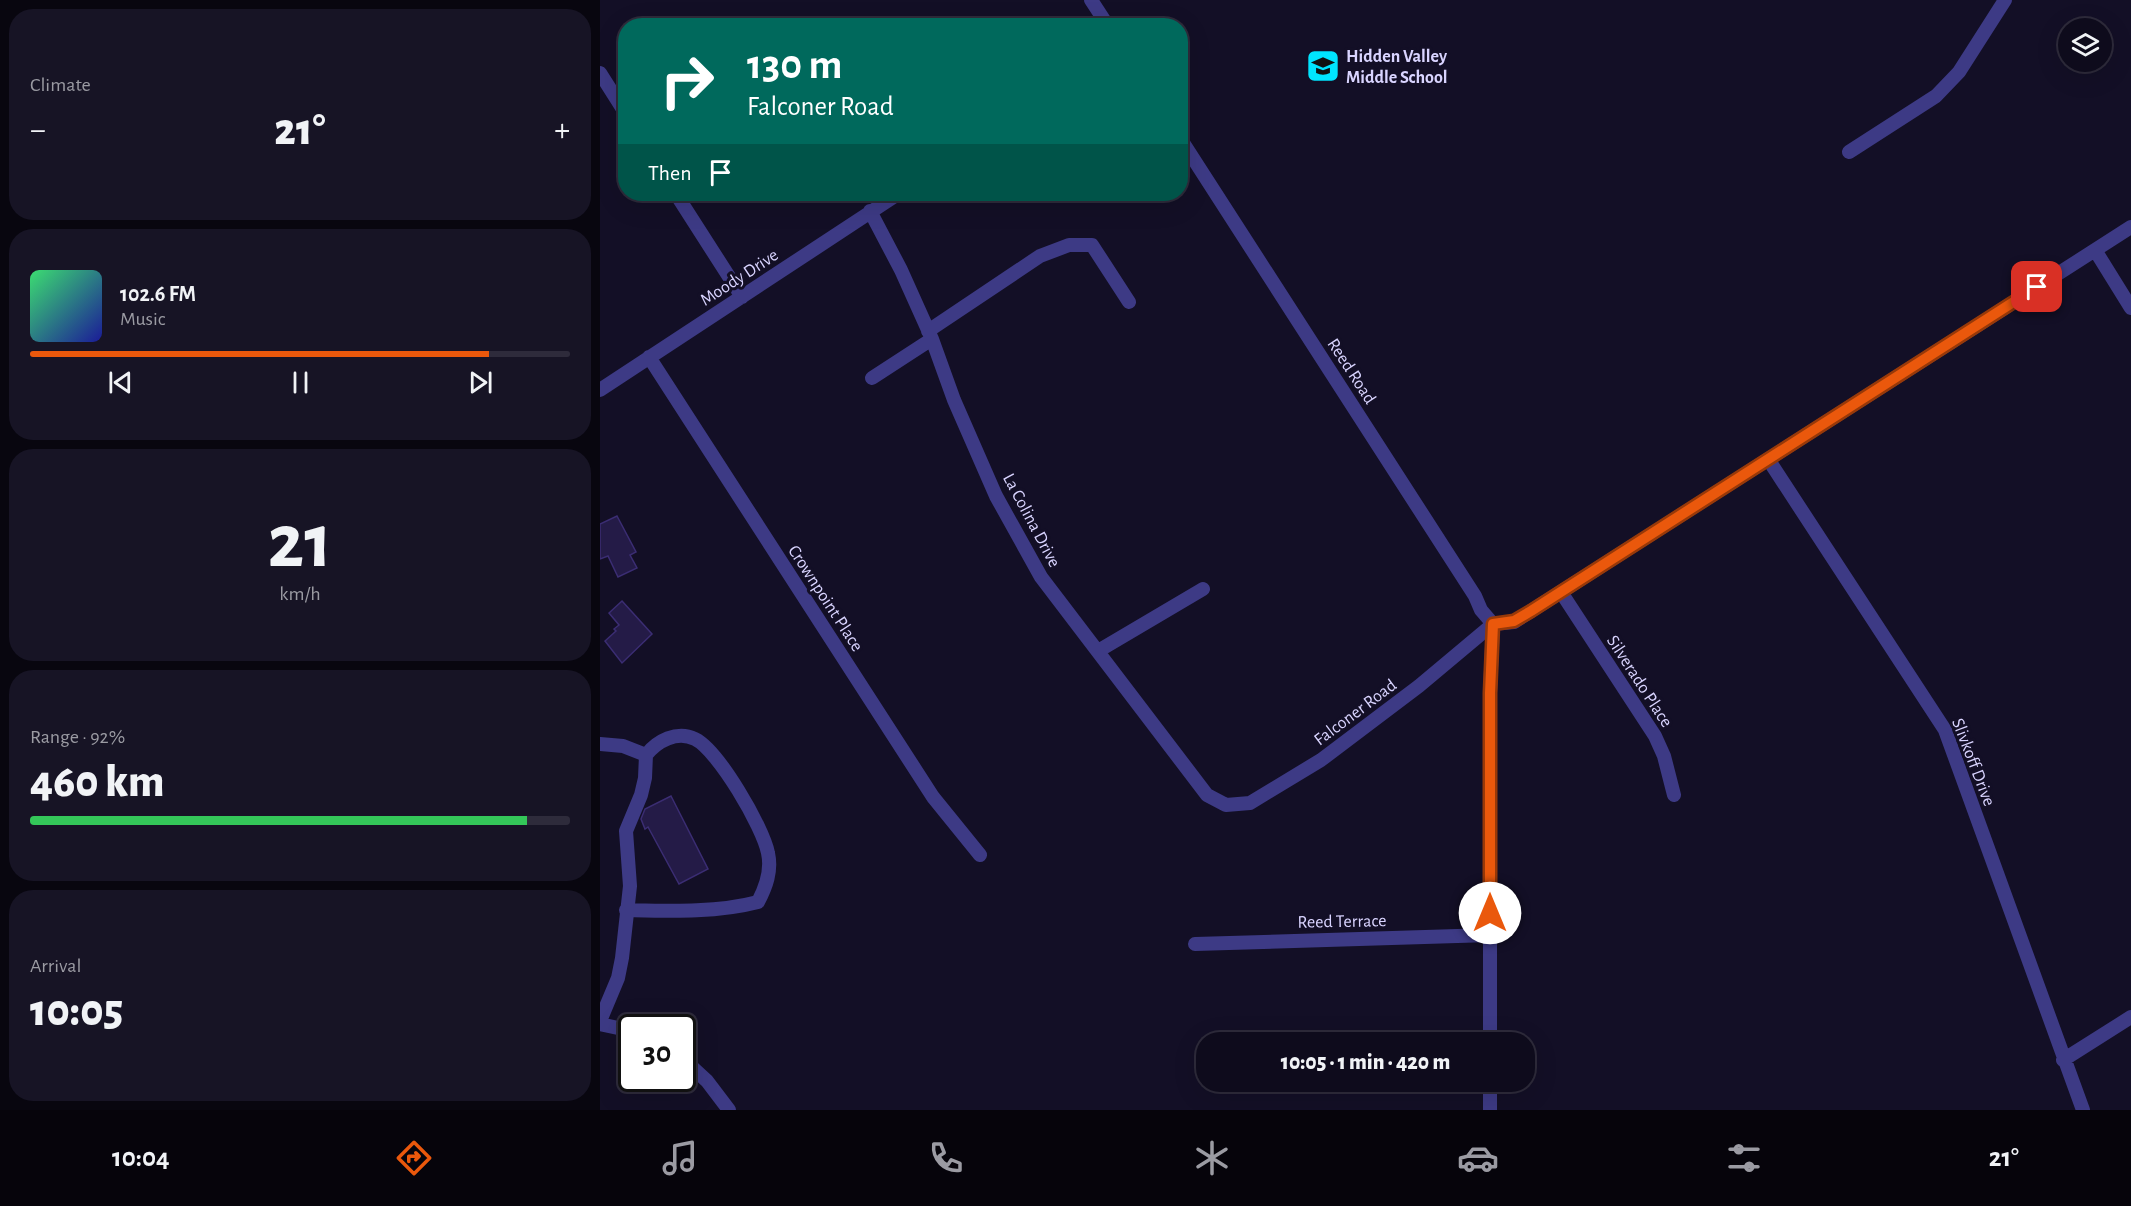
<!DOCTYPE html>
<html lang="en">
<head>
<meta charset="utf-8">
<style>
	:root { --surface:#0e0b1c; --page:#171425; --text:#f1f3f6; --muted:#9b9ba3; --line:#2e2b3b; --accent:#ea580c }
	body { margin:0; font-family:"Alegreya Sans",sans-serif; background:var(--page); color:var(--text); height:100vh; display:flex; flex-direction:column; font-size:22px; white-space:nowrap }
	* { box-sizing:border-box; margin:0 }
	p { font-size:20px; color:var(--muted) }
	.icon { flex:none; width:33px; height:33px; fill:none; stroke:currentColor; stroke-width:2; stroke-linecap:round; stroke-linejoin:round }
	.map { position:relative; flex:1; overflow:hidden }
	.drawer { display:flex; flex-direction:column; gap:9px; padding:9px; background:#08060f; width:600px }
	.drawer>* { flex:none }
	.top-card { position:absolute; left:18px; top:18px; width:570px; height:183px; border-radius:24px; box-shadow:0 6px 24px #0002,0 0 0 2px var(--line); background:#00695c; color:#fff; overflow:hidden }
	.tools { position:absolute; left:1458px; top:18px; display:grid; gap:12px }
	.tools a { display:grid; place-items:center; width:54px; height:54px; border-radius:50%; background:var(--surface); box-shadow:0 6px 24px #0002,0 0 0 2px var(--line); font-size:30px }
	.speed { position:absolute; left:18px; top:1014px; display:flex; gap:12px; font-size:30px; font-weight:700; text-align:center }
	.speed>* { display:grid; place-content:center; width:78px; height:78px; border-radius:50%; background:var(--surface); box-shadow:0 6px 24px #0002,0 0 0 2px var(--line); line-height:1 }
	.speed .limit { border:3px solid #111; border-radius:9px; background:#fff; color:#111 }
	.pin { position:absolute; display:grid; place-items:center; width:51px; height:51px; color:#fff; margin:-26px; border-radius:12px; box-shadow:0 3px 9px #0006 }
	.me { position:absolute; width:66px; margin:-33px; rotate:0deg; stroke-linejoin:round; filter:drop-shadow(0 0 4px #0008) }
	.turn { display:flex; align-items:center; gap:21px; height:126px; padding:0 30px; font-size:27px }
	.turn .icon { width:78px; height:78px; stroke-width:2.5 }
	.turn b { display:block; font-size:42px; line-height:51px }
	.then { display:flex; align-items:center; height:57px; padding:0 30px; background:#0003; gap:12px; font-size:22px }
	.big { font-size:45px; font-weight:800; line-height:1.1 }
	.drawer .card { flex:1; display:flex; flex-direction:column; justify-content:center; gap:9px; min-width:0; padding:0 21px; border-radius:24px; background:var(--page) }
	.drawer .dial { align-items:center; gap:0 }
	.dial b { font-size:78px; line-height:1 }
	.song { display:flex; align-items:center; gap:18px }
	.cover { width:72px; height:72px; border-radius:9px; background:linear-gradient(135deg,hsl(140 70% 55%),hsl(240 70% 35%)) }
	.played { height:6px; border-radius:3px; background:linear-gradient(90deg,var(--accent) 85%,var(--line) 85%) }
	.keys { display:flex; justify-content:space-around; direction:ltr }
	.heat { display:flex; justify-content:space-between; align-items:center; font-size:33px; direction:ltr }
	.charge { height:9px; border-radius:4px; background:linear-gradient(90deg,#34c759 92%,var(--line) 0) }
	.trip { position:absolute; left:596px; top:1032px; width:339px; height:60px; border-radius:24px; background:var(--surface); box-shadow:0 6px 24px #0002,0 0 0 2px var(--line); font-weight:800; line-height:60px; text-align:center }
	.menu { display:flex; height:96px; justify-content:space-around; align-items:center; background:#06040b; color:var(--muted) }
	.menu .icon { width:42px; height:42px }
	.menu .current { color:var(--accent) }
	.menu b { font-size:27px; color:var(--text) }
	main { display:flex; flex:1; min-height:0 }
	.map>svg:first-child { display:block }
</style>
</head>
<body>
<main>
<section class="drawer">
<div class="card"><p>Climate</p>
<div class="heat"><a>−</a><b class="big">21°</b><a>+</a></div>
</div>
<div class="card">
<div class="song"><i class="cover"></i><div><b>102.6 FM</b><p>Music</p></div></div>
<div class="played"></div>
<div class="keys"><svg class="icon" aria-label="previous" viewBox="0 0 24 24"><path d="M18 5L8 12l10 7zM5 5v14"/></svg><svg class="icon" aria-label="pause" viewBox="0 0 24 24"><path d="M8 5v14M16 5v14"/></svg><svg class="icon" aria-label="next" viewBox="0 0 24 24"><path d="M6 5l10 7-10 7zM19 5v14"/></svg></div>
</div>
<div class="card dial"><b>21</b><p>km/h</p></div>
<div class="card"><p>Range · 92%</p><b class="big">460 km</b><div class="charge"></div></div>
<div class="card"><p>Arrival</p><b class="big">10:05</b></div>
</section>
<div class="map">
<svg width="1531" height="1110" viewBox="0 0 1531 1110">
	<rect width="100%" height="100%" fill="#130f26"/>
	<!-- building -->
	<path fill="#241b47" stroke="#3b2d73" stroke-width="1.5" d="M17,516L36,552L30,555L37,568L18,577L8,556L0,559V524Z
		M22,601L52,634L22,663L5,641L16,631L14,629L19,625L9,613Z
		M71,796L108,869L79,884L48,827L45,829L41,819L45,809Z"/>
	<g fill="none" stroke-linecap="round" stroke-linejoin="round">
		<!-- minor -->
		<path stroke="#3d3a85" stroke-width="14" d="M491,0L508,26
			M0,73L26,114
			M580,138L875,596L881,610L893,624L914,622L931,611L1531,227
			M1249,152L1336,96L1359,72L1405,0
			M76,194L142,297
			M270,211L301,270L332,339L354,400L396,496L441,577L607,795L626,805L650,803L721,760L819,686L893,624
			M1495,250L1531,308
			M328,331L440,256L469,245H492L529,302
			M49,357L333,797L380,855
			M272,378L332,339
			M0,390L298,194
			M1168,459L1345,730L1483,1110
			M961,592L1055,736L1064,756L1074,795
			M498,651L603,589
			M0,744L23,746L46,755L45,778L41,795L26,831L30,886L22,958L18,978L0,1021
			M26,910C69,911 116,913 158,902C166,887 172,871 168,853C163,827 118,750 95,739C77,730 57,741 46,755
			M595,944L890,935
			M0,1024L32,1031
			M890,1042V693L893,624
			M82,1058L107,1081L129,1110
			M1463,1060L1531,1017
			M890,1082V1110"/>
	</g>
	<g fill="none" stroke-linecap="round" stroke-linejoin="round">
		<defs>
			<path id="route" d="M890,913V693L893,624L914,621L931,611L1437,287"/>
		</defs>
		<!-- route casing -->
		<use href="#route" stroke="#983908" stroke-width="15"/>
		<!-- route -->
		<use href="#route" stroke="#ea580c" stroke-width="10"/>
	</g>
	<!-- icons -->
	<defs>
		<symbol id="school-square" viewBox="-11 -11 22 22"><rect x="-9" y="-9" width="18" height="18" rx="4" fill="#00e5ff" stroke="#130f26"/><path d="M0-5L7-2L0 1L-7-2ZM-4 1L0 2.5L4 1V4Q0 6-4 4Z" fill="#111"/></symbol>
	</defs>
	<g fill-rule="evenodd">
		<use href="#school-square" x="704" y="47" width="38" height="38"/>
	</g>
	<g text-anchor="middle" stroke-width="6" stroke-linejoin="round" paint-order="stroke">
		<!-- poi labels -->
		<g font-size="18" font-weight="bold" fill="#d9d4ff" stroke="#130f26" text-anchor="start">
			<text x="746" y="62">Hidden Valley<tspan x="746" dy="21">Middle School</tspan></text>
		</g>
		<!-- street labels -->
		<g font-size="18" fill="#d9d4ff" stroke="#130f26">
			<text transform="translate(139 277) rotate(-33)" y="6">Moody Drive</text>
			<text transform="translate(752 371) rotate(57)" y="6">Reed Road</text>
			<text transform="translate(432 520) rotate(62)" y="6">La Colina Drive</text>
			<text transform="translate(226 598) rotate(57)" y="6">Crownpoint Place</text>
			<text transform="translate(1040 681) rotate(57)" y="6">Silverado Place</text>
			<text transform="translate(755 712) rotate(-37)" y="6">Falconer Road</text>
			<text transform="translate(1374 762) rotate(69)" y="6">Slivkoff Drive</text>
			<text transform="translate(742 921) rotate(-1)" y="6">Reed Terrace</text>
		</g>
	</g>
</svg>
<div class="tools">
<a><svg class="icon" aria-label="layers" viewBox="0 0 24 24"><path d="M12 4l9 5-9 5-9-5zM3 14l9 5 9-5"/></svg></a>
</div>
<div class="speed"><div class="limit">30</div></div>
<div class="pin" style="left:1437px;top:287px;background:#d93025"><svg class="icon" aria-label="arrive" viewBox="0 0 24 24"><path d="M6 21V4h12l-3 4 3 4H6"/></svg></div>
<svg class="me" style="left:890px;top:913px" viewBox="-20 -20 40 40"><circle r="19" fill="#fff"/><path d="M0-13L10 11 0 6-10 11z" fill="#ea580c"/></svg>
<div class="trip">10:05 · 1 min · 420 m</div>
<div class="top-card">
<div class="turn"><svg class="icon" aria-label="right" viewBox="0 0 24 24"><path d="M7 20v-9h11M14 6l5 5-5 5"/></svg><div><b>130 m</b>Falconer Road</div></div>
<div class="then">Then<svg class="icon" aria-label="arrive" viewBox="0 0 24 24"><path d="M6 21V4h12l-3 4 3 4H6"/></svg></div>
</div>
</div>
</main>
<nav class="menu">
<b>10:04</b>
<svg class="icon current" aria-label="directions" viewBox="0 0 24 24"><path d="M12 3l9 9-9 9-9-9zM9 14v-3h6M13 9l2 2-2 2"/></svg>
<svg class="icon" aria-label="music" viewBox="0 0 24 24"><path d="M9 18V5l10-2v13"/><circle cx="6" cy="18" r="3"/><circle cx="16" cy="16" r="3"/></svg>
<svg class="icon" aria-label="phone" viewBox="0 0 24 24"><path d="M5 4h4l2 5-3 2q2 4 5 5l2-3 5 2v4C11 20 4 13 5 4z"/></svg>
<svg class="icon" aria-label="climate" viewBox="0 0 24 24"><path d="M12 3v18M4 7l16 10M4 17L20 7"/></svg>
<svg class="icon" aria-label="car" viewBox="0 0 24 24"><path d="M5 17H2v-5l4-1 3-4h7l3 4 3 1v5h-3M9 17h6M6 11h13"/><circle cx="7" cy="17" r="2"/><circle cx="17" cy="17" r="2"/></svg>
<svg class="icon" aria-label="filters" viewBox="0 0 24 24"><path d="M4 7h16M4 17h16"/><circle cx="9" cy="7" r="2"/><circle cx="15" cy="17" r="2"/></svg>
<b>21°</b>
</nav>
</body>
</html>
